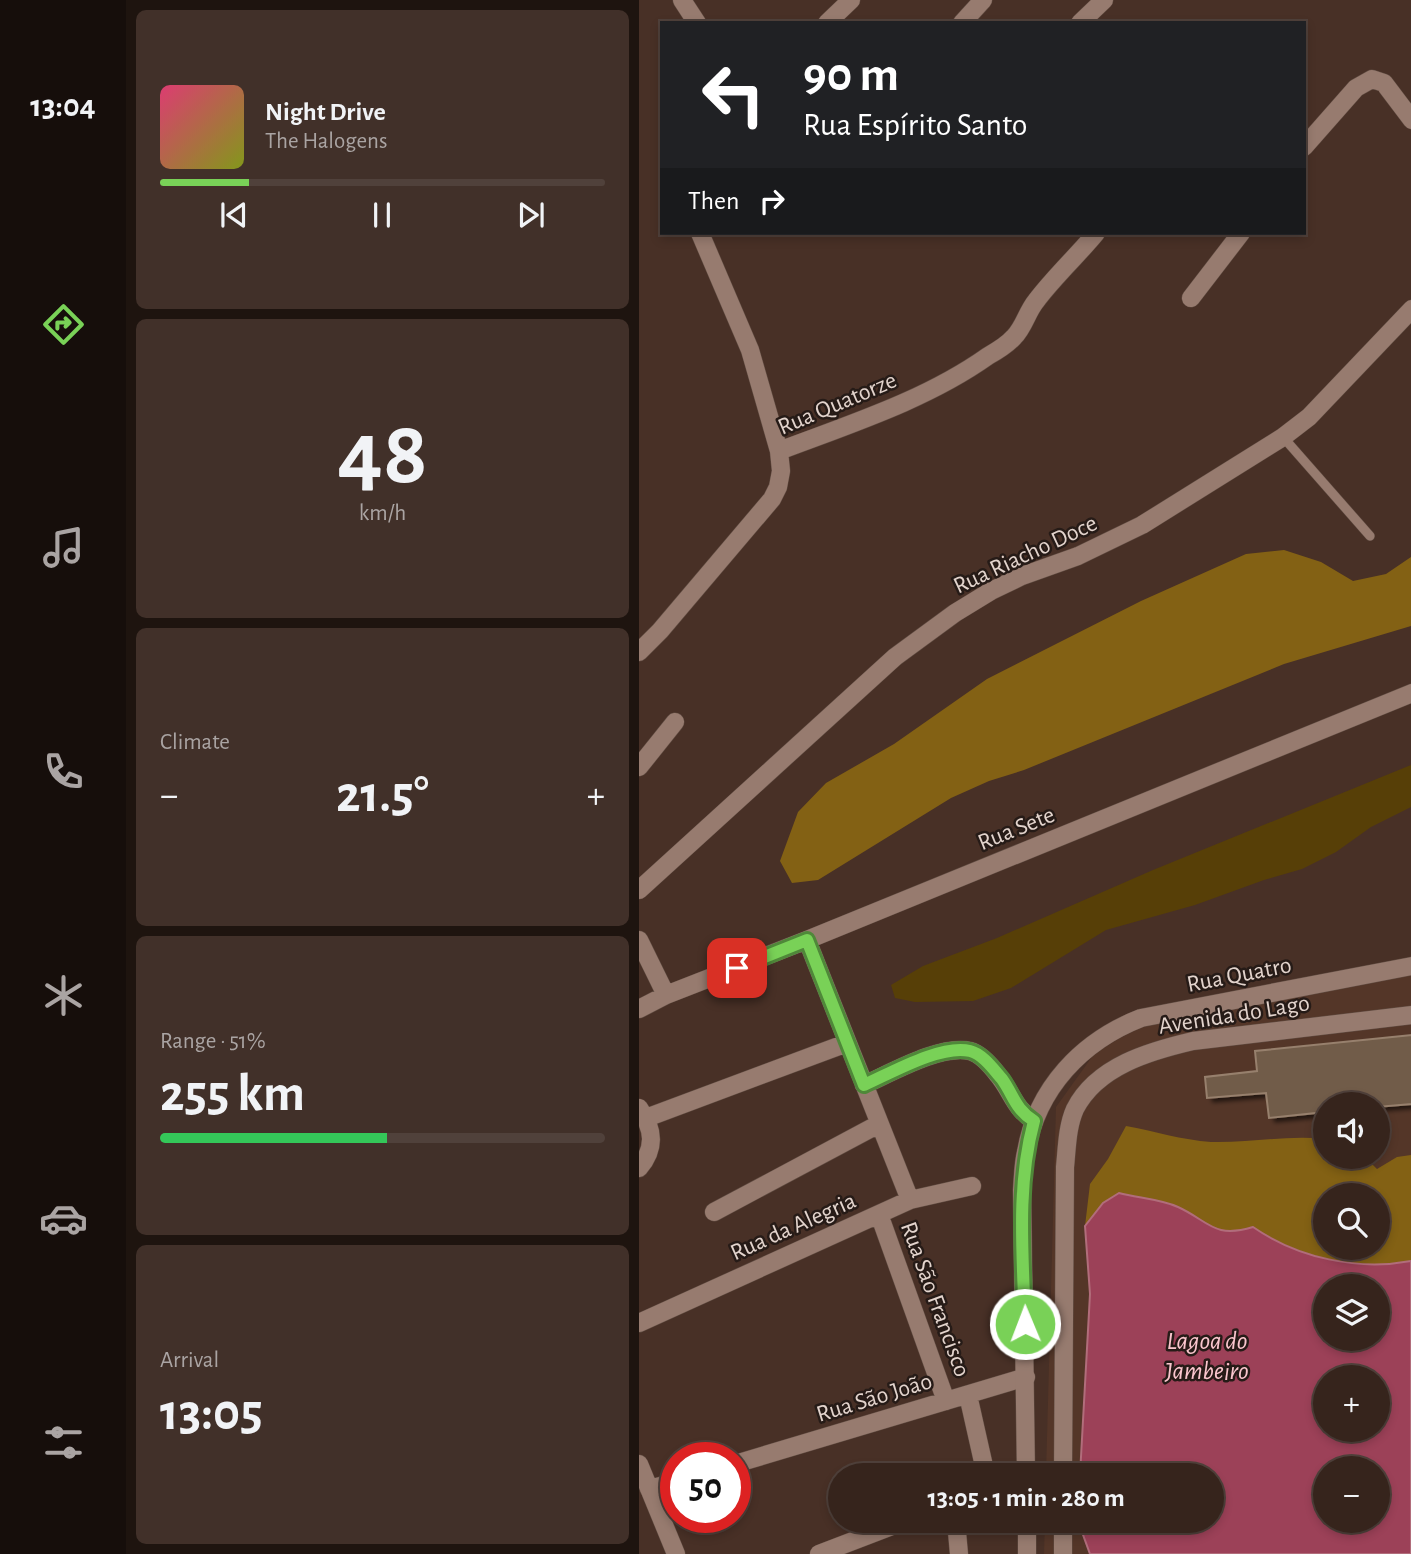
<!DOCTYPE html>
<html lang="en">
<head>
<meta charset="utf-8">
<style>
	:root { --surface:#36241c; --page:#413029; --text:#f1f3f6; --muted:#aaa4a3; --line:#50413b; --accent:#79d157 }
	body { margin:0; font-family:"Alegreya Sans",sans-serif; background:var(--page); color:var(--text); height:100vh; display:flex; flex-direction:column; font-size:26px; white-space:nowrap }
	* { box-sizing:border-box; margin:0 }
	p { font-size:23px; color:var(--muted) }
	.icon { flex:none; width:38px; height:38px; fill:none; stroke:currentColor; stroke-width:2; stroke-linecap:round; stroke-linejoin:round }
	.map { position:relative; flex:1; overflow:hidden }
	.drawer { display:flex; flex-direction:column; gap:10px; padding:10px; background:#1e140f; width:513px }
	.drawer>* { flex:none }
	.guide { position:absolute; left:21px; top:21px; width:646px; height:214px; border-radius:0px; box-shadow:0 4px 10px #0003,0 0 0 2px var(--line); background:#202124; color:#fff; overflow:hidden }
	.controls { position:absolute; left:674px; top:1092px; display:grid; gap:14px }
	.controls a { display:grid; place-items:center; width:77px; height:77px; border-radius:50%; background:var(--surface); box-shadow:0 4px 10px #0003,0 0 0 2px var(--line); font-size:35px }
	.speed { position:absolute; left:21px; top:1442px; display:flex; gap:14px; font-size:35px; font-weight:700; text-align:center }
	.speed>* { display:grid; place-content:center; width:91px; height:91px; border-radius:50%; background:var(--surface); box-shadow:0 4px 10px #0003,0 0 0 2px var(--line); line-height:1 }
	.speed .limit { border:10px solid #d22; background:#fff; color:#111 }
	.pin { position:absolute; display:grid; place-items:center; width:60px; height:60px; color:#fff; margin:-30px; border-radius:14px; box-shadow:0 4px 10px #0006 }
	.me { position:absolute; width:77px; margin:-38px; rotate:359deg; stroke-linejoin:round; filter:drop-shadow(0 0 5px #0008) }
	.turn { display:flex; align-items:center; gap:24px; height:147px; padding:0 28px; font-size:32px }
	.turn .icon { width:91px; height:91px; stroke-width:2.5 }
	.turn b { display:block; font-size:49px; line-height:60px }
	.then { display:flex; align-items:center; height:66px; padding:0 28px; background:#0003; gap:14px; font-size:26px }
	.big { font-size:52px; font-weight:700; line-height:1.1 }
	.drawer .widget { flex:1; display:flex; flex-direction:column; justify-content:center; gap:10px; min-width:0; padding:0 24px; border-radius:10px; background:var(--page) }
	.drawer .dial { align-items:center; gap:0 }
	.dial b { font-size:91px; line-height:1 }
	.song { display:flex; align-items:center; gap:21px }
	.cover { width:84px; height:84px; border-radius:10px; background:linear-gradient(135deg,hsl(340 70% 55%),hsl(70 70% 35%)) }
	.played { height:7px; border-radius:4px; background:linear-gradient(90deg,var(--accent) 20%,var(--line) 20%) }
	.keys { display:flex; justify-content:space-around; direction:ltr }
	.heat { display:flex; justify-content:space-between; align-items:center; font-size:38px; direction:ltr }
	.charge { height:10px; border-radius:5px; background:linear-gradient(90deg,#34c759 51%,var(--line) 0) }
	.trip { position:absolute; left:189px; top:1463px; width:396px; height:70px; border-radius:35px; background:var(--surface); box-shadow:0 4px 10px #0003,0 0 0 2px var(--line); font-weight:700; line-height:70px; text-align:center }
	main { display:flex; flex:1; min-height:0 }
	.tab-bar { display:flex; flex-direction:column; width:126px; justify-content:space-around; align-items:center; background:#160e0b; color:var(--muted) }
	.tab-bar .icon { width:49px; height:49px }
	.tab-bar .active { color:var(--accent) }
	.tab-bar b { font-size:32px; color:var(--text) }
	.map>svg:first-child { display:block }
</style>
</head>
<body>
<main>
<nav class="tab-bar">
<b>13:04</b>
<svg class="icon active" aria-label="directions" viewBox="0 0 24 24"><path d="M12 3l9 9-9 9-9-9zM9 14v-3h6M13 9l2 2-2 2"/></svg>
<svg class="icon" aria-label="music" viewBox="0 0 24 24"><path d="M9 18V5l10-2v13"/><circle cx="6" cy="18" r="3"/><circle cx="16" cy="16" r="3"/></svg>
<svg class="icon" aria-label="phone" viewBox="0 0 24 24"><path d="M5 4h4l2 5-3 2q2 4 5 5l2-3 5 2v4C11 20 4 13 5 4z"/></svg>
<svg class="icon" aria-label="climate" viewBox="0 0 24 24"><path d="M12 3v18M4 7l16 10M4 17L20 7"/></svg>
<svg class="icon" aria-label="car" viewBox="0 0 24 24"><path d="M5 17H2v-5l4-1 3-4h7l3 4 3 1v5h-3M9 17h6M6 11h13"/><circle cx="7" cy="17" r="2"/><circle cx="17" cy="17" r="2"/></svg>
<svg class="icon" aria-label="filters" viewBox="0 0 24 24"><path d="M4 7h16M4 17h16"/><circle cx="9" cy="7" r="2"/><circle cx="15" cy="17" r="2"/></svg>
</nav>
<section class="drawer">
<div class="widget">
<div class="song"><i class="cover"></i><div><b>Night Drive</b><p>The Halogens</p></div></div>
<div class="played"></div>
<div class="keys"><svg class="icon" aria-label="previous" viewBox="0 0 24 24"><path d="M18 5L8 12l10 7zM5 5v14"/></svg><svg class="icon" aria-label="pause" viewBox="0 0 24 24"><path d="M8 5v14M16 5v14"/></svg><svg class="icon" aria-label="next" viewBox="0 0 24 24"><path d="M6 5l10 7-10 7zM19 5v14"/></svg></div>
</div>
<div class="widget dial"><b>48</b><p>km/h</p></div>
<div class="widget"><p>Climate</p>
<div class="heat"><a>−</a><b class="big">21.5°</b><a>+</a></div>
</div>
<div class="widget"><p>Range · 51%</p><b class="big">255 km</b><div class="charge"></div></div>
<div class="widget"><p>Arrival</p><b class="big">13:05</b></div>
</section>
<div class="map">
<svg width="773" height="1554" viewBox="0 0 773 1554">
	<defs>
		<filter id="shadow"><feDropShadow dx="6" dy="3.5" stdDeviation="2" flood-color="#0009"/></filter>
	</defs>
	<rect width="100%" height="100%" fill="#483026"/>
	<!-- built -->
	<path fill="#543628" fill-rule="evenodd" d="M772,966V1554H405L406,1521H572V1475H407L417,1107L458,1050L520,1017ZM686,1104H738V1157H686ZM686,1195H738V1248H686ZM686,1286H738V1339H686ZM686,1377H738V1430H686ZM686,1468H738V1521H686Z"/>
	<!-- green -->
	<path fill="#573f07" d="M772,765V807L732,827L697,852L663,869L625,880L556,905L467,930L372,988L334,1001L276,1002L256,998L252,985L284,966L358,938L514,870Z"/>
	<!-- forest -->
	<path fill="#836114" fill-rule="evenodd" d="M645,550L682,562L714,581L747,574L772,557V626L645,664L385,770L350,781L312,798L179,880L153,883L141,861L159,812L187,783L255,744L348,679L502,601L607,554Z
		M487,1126C515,1131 543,1140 572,1142C610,1143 648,1135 686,1139V1157H726L738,1169L758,1157L772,1155V1261C719,1271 660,1258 614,1227C574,1239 571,1222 539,1207C521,1199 499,1198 480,1193L464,1203L446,1226L451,1184L469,1159ZM686,1195H738V1248H686Z"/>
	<!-- water -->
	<path fill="#9c4158" stroke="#b16d7b" stroke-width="2" fill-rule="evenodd" d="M480,1193C498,1198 521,1199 539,1207C570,1221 574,1239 614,1227C659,1258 719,1271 772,1261V1554H451L439,1521H572V1475H441L451,1294L446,1226L464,1203ZM686,1286H738V1339H686ZM686,1377H738V1430H686ZM738,1468V1521H686V1468Z"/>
	<!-- building -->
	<path fill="#715c49" stroke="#97806d" stroke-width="2" filter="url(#shadow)" d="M773,1035V1104L738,1107V1104H686V1112L630,1118L627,1093L568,1098L566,1077L618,1071L616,1051Z"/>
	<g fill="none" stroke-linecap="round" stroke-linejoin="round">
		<defs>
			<path id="lane" d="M644,437L731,536"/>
			<path id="street" d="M43,0L58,23
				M188,23L212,0
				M323,23L344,0
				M441,23L465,0
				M665,147L717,88L733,79L745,83L773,120
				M552,298L602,233
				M140,451C211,424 287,400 349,356C358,351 368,345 375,337C385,327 388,312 397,301C415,277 438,256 457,233
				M0,652L21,631L133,499L139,487L142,471L140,451L111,350L61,233
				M0,767L36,722
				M0,890L256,657L316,613L352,591L383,576L439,556L503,525L644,437L670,417L773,309
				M0,940L27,995
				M168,940L271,1200
				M0,1009L27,995L168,940L773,693
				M225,1085C252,1073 302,1044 331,1051C342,1054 353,1067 359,1075C373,1092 375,1108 395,1121
				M0,1108C15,1129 17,1148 0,1168
				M7,1118L208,1043
				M75,1212L240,1124
				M240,1214L307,1401
				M0,1323L271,1200L333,1186
				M329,1395L347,1475
				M0,1464L37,1554
				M96,1464L387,1377
				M360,1475L387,1472
				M424,1475L426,1167C428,1148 428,1127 436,1109C458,1066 511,1051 554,1041L773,1015
				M10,1489L37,1482
				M317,1521L320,1554
				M180,1554L266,1521
				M424,1554V1521"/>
			<path id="secondary" d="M387,1475L383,1190C384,1177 384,1164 387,1152C398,1088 443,1041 502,1018L773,966
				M388,1521V1554"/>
		</defs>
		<!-- lane casing -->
		<use href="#lane" stroke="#614d43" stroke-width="10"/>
		<!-- street casing -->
		<use href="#street" stroke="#614d43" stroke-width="19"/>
		<!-- secondary casing -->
		<use href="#secondary" stroke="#614d43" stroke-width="19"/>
		<!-- lane -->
		<use href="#lane" stroke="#977b6f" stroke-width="9"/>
		<!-- street -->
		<use href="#street" stroke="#977b6f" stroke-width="18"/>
		<!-- secondary -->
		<use href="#secondary" stroke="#977b6f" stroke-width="18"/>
	</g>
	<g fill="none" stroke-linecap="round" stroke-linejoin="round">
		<defs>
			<path id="route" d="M98,968L168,940L225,1085C252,1073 302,1044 331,1051C344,1054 355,1070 363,1079C375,1096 376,1109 395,1121C377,1187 384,1256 386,1324"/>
		</defs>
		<!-- route casing -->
		<use href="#route" stroke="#4f8839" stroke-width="18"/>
		<!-- route -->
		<use href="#route" stroke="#79d157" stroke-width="12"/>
	</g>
	<g text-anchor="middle" stroke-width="5" stroke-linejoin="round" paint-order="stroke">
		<!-- street labels -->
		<g font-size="24" fill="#e3d4cd" stroke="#261b17">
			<text transform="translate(198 403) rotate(-23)" y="8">Rua Quatorze</text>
			<text transform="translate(386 554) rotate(-25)" y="8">Rua Riacho Doce</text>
			<text transform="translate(377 828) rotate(-22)" y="8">Rua Sete</text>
			<text transform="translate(600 974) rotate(-11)" y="8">Rua Quatro</text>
			<text transform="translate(595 1014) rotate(-9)" y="8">Avenida do Lago</text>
			<text transform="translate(154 1226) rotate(-24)" y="8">Rua da Alegria</text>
			<text transform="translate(297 1299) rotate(70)" y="8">Rua São Francisco</text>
			<text transform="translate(235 1397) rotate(-17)" y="8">Rua São João</text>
		</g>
		<!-- water labels -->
		<g font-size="26" font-style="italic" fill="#fbc6ce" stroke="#261b17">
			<text x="568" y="1349">Lagoa do<tspan x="568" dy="30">Jambeiro</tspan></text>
		</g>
	</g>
</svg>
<div class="controls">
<a><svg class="icon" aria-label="sound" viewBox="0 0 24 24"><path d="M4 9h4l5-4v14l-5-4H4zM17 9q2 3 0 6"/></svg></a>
<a><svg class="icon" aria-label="search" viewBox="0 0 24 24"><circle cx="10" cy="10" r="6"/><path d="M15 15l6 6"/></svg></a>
<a><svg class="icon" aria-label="layers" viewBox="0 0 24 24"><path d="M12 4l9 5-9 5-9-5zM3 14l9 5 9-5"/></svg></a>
<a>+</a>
<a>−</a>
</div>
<div class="speed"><div class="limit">50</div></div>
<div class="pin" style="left:98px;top:968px;background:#d93025"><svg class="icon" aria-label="arrive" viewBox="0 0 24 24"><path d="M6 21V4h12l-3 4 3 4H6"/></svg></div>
<svg class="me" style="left:386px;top:1324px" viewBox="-20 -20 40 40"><circle r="17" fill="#79d157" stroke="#fff" stroke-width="3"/><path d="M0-11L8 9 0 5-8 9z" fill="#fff"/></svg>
<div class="trip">13:05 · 1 min · 280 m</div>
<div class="guide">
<div class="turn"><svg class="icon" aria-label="left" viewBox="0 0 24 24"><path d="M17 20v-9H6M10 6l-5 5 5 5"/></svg><div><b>90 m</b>Rua Espírito Santo</div></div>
<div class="then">Then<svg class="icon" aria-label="right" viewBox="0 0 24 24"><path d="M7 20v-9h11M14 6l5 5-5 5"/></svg></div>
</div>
</div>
</main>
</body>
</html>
